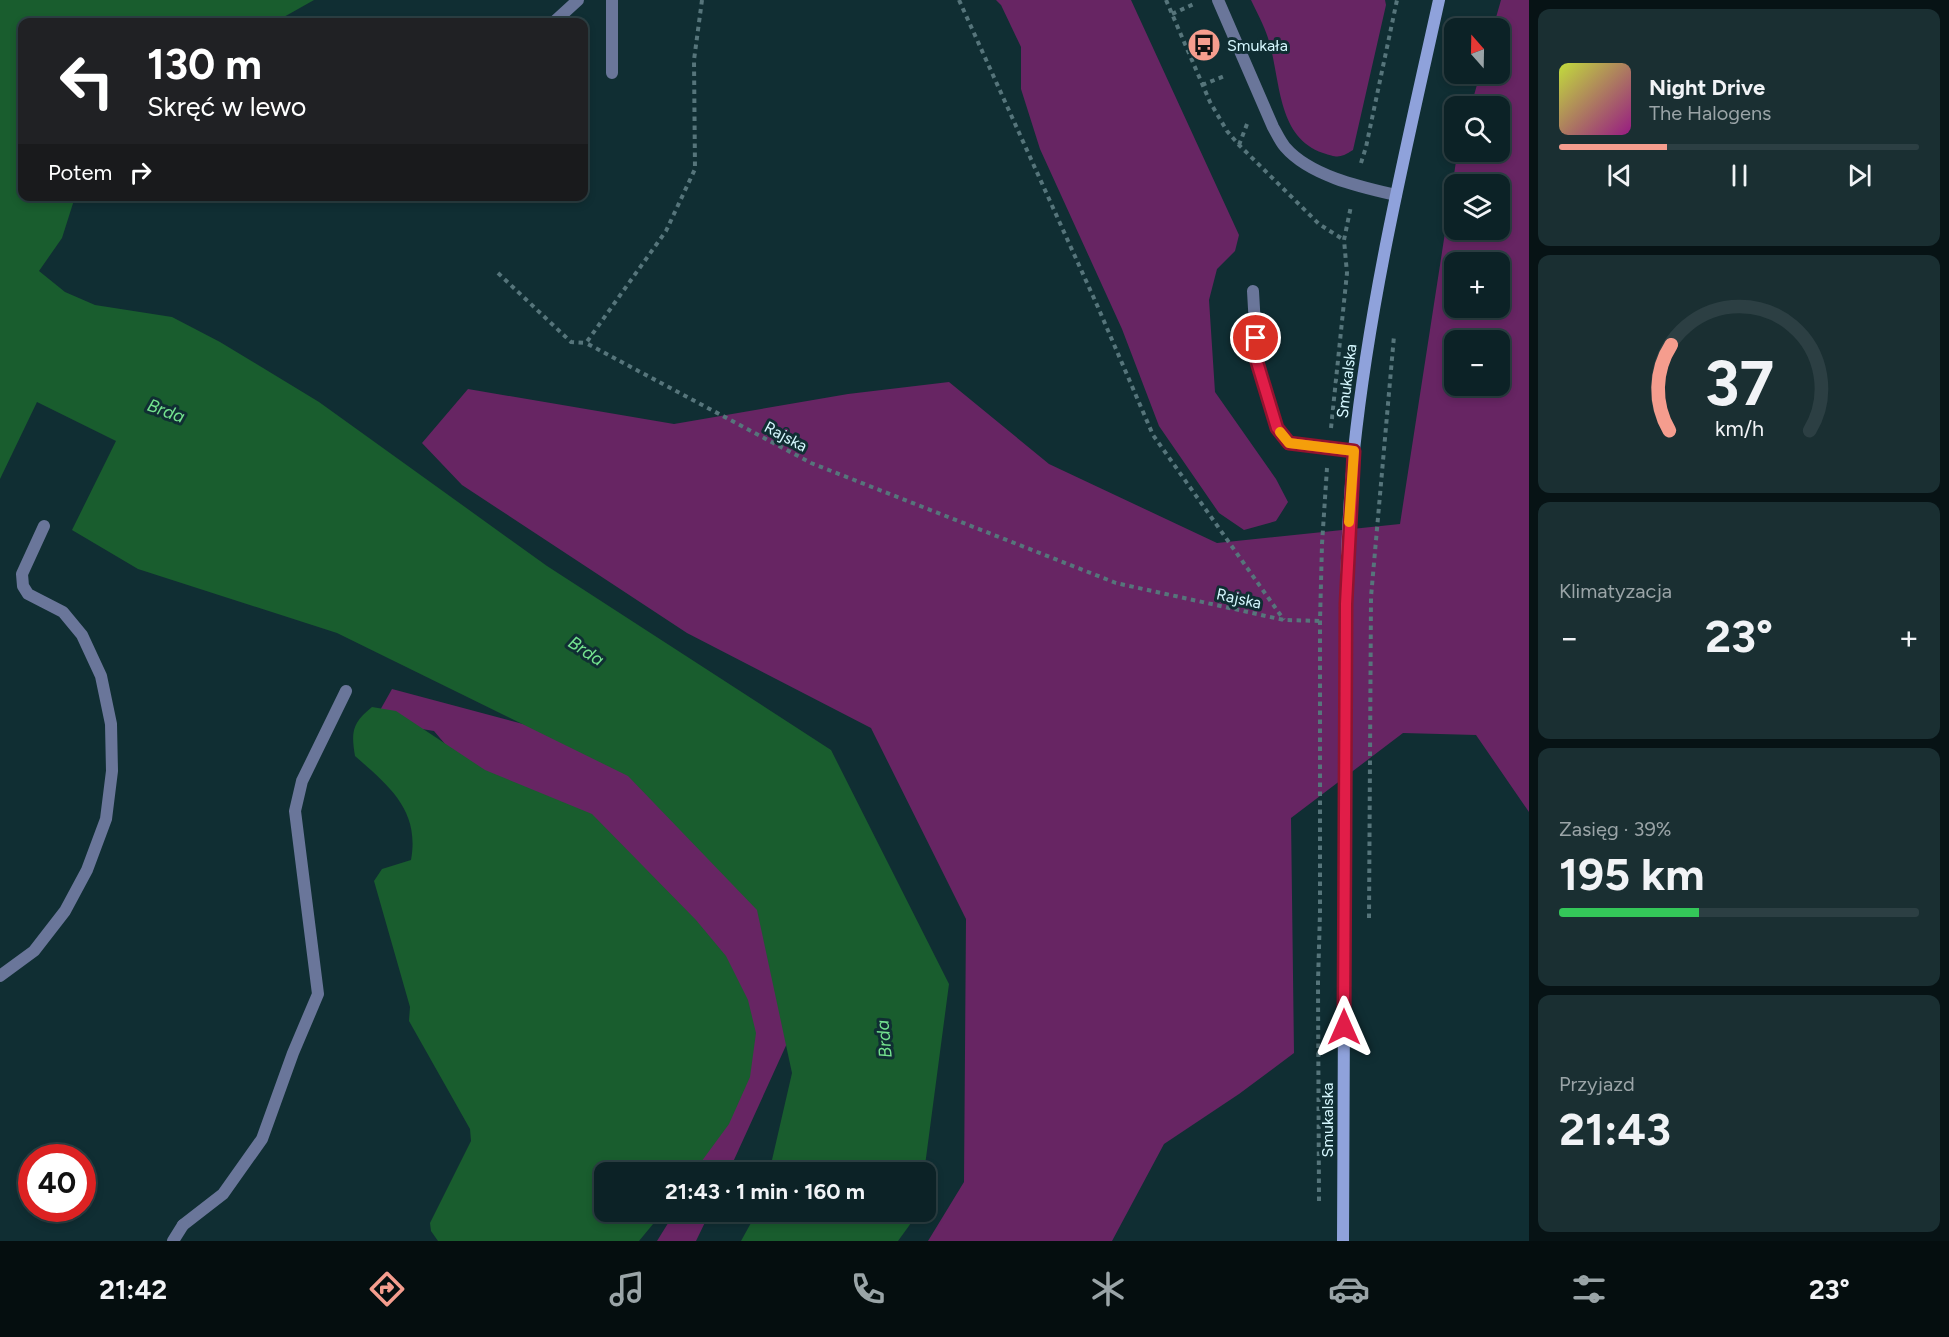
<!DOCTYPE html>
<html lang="pl">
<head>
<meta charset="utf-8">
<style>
	:root { --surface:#0c2226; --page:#1a2f32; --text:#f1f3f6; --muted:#9aa4a7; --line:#2c3f43; --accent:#f59d8e }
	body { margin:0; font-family:Figtree,sans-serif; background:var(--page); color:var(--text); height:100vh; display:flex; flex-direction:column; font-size:22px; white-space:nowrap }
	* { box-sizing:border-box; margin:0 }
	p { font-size:20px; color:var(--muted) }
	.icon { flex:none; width:33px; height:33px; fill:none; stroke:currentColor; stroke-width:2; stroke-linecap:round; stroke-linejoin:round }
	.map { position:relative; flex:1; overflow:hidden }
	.panel { display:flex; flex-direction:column; gap:9px; padding:9px; background:#071315; width:420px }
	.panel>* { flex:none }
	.banner { position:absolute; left:18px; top:18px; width:570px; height:183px; border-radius:12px; box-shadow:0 3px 9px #0003,0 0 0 2px var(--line); background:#202124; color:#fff; overflow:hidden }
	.needle { width:39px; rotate:340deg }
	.tools { position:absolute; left:1444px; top:18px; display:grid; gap:12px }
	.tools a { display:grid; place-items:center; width:66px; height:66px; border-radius:12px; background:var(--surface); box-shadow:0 3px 9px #0003,0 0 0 2px var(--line); font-size:30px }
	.speed { position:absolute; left:18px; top:1144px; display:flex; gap:12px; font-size:30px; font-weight:700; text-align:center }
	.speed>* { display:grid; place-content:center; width:78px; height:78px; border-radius:50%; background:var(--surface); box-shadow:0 3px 9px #0003,0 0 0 2px var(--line); line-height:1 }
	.speed .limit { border:9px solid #d22; background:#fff; color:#111 }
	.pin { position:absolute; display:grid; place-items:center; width:51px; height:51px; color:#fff; margin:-26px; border:3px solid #fff; border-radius:50%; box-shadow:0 2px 6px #0007 }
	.me { position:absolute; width:66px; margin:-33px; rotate:0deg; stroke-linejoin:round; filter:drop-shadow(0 0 4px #0008) }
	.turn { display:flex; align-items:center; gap:21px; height:126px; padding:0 30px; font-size:27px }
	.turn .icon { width:78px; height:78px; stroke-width:2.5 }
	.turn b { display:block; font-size:42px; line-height:51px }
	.then { display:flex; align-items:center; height:57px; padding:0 30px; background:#0003; gap:12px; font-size:22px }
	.big { font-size:45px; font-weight:700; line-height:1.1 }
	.panel .widget { flex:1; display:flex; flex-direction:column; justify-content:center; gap:9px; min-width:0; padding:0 21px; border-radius:12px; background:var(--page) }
	.panel .dial { align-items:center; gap:0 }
	.dial svg { height:156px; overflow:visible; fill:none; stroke:var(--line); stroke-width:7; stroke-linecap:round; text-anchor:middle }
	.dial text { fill:var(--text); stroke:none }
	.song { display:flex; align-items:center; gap:18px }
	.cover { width:72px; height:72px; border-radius:9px; background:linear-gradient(135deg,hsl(70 70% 55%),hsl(310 70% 35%)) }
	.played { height:6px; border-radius:3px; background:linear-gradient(90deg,var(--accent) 30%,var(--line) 30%) }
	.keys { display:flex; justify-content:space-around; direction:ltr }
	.heat { display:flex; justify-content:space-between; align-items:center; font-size:33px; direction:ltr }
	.charge { height:9px; border-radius:4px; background:linear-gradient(90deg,#34c759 39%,var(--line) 0) }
	.trip { position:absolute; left:594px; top:1162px; width:342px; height:60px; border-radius:12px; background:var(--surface); box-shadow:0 3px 9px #0003,0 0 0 2px var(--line); font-weight:700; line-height:60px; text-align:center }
	.menu { display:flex; height:96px; justify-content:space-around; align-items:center; background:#050e0f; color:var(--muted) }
	.menu .icon { width:42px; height:42px }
	.menu .selected { color:var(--accent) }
	.menu b { font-size:27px; color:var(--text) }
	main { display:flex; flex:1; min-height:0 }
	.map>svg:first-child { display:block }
</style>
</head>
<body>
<main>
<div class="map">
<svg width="1529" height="1241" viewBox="0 0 1529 1241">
	<rect width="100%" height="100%" fill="#102e33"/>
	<!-- green -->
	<path fill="#672563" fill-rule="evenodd" d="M996,0H1131L1239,235L1235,251L1217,269L1209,300L1215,392L1276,479L1288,502L1276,521L1244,530L1219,513L1159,426L1122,329L1040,149L1021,89V47L1001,5Z
		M1251,0H1385L1386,5L1353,150C1340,158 1338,158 1323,153C1276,137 1281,78 1268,38C1264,25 1257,13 1251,0Z
		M1501,0H1529V812L1476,735L1403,733L1291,818L1294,1053L1239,1094L1164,1144L1112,1241H928L964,1182L966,919L871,728L687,633L462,485L422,443L468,389L674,424L848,394L949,382L1049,464L1217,543L1400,524L1457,155L1458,152H1500V106H1471L1480,74H1500V28H1493ZM1455,184H1500V230H1455ZM1455,262H1500V308H1455ZM1455,340H1500V386H1455Z
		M392,689L624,751L734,856L809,995L728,1173H692L473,777L434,731L374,721Z
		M675,1212H710L696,1241H657Z"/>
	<!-- water -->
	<path fill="#195d2e" d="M0,0H314L275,22H22V196L75,197L62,238L39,271L65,292L95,305L172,317L220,342L319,402L547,566L831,750L949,984L924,1173H769L792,1073L757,910L628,776L337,633L138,569L72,530L116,441L37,402L0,479Z
		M372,707L396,711L485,770L592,814L696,920L726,956L748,1000L756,1033L750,1077L729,1124L693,1173H604V1212H663L639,1241H438L431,1231L430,1223L471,1141L470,1129L409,1021L410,1007L374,881L382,869L411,860C420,810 389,786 355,756C351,732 352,723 372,707Z
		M757,1212H919L898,1241H741Z"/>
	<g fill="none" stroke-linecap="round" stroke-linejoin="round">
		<!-- path -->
		<path stroke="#56757b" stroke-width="4" stroke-dasharray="4.5 4.5" stroke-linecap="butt" d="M702,0L694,60L695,169L666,231L586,343L811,463L1116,583L1284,620L1322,621
			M959,0L1097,305L1153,435L1284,620
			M1166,0L1210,102L1227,131L1239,145L1319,224L1344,240
			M1172,14L1196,3
			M1202,85L1227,75
			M1239,145L1247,124
			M1361,163L1366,147L1397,0
			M498,273L571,342L586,343
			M1331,428L1347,273L1344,240L1351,206
			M1369,918L1371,597L1394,336
			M1319,1201L1318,982L1320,913V621L1322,544L1327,468"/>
		<!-- lane -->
		<path stroke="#6a769a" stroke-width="12" d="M612,0V73
			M1218,0L1273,127C1277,134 1280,141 1285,147C1310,176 1361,187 1396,195
			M554,22L578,0
			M1253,291L1257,362L1277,428L1289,443L1354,451
			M0,976L34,951L65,911L87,870L106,819L112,771L111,724L101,676L82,635L63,612L28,594L23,586L22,574L44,526
			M183,1225L223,1194L262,1139L293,1053L318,994L295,811L302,781L346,691"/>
		<!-- street -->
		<path stroke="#6a769a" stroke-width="12" d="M173,1241L183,1225"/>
		<!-- secondary -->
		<path stroke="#8fa2db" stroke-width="12" d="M1343,1241C1344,1086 1345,931 1345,776C1346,668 1343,558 1354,450C1370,298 1406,149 1439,0"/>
	</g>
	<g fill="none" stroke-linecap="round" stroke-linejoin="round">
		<defs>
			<path id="route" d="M1256,338L1257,362L1277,428L1289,443L1354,451L1346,604L1344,1027"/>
		</defs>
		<!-- route casing -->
		<use href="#route" stroke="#92132f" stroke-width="15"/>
		<!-- route -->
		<use href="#route" stroke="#e11d48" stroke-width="10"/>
		<!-- slow -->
		<path stroke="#f59e0b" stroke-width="10" d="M1280,432L1289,443L1354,451L1349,522"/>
	</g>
	<!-- icons -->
	<defs>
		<symbol id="bus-disc" viewBox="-11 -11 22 22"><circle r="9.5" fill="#f59d8e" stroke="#102e33"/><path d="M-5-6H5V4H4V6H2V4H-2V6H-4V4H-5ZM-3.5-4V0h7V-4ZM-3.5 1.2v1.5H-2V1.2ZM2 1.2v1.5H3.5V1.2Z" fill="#111"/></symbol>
	</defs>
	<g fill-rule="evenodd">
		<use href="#bus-disc" x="1185" y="26" width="38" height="38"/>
	</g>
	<g text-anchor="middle" stroke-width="6" stroke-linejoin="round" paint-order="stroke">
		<!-- poi labels -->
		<g font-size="16" fill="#d6f8ff" stroke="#102e33" text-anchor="start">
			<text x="1227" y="51">Smukała</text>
		</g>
		<!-- street labels -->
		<g font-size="16" fill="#d6f8ff" stroke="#102e33">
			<text transform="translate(1346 381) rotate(-83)" y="6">Smukalska</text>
			<text transform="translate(786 436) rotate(28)" y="6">Rajska</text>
			<text transform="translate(1239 598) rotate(12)" y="6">Rajska</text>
			<text transform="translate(1327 1120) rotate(-90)" y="6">Smukalska</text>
		</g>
		<!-- water labels -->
		<g font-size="18" font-style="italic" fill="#74e38f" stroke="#102e33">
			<text transform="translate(166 411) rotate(20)" y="6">Brda</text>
			<text transform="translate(586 651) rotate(33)" y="6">Brda</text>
			<text transform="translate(884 1039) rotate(-95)" y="6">Brda</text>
		</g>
	</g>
</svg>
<div class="tools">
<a><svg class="needle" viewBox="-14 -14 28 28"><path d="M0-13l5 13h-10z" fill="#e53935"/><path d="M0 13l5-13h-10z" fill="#9aa4a7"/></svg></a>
<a><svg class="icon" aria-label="search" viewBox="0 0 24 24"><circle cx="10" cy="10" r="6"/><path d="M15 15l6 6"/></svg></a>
<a><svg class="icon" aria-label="layers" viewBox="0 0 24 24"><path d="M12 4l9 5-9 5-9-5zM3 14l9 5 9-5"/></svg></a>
<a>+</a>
<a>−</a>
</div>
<div class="speed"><div class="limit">40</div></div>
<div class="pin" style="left:1256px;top:338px;background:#d93025"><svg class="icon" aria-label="arrive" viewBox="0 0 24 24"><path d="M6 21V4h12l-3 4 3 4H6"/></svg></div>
<svg class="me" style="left:1344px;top:1027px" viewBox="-20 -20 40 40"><path d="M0-17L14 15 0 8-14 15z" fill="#e11d48" stroke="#fff" stroke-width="4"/></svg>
<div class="trip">21:43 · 1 min · 160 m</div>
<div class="banner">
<div class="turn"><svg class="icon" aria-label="left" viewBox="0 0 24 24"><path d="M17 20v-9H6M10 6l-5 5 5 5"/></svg><div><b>130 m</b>Skręć w lewo</div></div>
<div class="then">Potem<svg class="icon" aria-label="right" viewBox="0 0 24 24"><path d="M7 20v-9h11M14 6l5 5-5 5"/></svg></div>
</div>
</div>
<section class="panel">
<div class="widget">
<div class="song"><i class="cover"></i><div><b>Night Drive</b><p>The Halogens</p></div></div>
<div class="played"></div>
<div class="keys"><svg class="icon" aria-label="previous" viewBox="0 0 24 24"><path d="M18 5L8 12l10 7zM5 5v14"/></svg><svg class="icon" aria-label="pause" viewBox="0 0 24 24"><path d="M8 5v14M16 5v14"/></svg><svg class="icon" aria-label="next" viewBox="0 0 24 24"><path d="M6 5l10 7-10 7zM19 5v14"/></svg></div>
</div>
<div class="widget dial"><svg viewBox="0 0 100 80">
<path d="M14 69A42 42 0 1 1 86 69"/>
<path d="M14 69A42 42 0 0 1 15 25" stroke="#f59d8e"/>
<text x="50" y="56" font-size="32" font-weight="700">37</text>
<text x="50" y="72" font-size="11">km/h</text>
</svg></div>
<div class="widget"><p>Klimatyzacja</p>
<div class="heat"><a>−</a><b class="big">23°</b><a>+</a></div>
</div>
<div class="widget"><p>Zasięg · 39%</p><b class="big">195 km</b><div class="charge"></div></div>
<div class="widget"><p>Przyjazd</p><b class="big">21:43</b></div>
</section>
</main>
<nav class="menu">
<b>21:42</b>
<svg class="icon selected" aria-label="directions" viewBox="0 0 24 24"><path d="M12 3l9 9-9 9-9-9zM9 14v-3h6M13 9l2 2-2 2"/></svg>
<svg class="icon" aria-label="music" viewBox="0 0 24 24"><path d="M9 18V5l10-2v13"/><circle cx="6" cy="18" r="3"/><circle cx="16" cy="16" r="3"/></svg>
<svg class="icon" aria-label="phone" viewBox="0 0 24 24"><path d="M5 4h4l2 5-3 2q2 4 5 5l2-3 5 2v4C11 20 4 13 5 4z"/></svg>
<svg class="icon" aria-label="climate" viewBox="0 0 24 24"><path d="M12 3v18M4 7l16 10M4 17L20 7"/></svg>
<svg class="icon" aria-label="car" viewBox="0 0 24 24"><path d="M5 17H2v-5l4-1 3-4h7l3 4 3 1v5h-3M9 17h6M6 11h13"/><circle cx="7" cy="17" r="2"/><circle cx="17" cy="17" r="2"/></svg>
<svg class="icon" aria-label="filters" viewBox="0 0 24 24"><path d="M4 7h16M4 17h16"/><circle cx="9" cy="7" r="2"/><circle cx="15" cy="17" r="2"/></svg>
<b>23°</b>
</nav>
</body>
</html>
